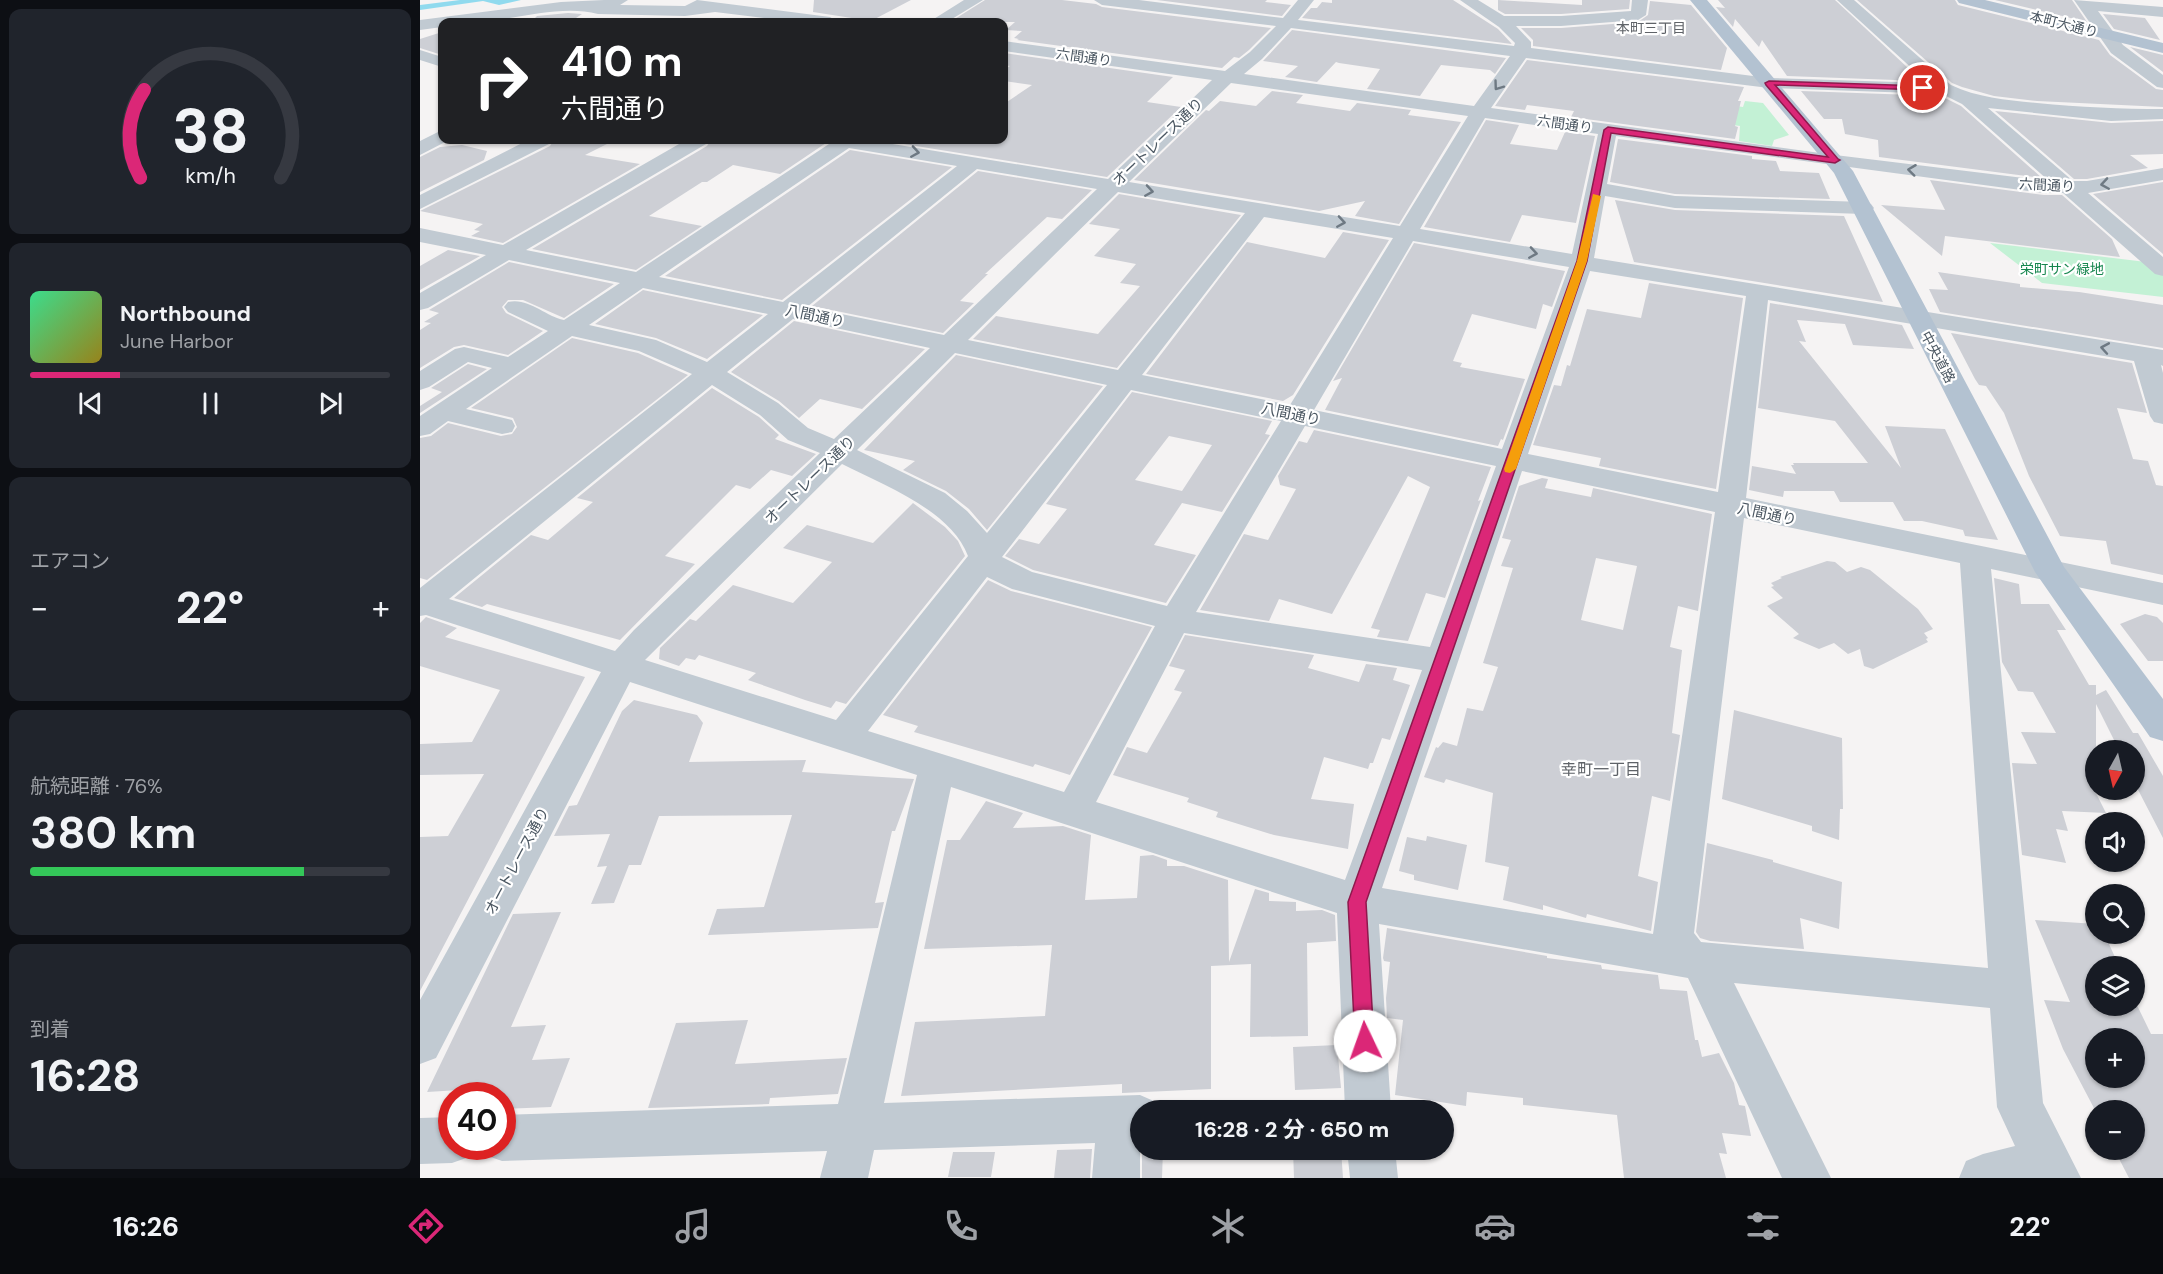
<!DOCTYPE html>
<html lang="ja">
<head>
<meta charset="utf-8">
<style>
	:root { --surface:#171b24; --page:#20242c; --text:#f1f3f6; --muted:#9ea1a6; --line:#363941; --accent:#db2777 }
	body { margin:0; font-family:"DM Sans","Noto Sans JP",sans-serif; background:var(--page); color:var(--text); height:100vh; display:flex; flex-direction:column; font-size:22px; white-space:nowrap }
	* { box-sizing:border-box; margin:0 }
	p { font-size:20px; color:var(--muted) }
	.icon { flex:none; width:33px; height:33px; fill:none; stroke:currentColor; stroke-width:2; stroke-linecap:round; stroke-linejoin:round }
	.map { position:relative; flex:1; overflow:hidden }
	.sheet { display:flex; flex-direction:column; gap:9px; padding:9px; background:#0d0f14; width:420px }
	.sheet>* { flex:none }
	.banner { position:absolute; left:18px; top:18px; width:570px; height:126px; border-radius:12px; box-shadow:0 2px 4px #0004; background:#202124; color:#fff; overflow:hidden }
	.needle { width:39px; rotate:188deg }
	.buttons { position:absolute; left:1665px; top:740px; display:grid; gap:12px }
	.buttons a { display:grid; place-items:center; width:60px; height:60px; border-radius:50%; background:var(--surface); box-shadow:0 2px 4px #0004; font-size:30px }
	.speed { position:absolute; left:18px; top:1082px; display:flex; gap:12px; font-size:30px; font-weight:700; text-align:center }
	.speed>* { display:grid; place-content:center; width:78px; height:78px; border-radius:50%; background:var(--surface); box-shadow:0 2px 4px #0004; line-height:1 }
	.speed .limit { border:9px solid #d22; background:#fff; color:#111 }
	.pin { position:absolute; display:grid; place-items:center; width:51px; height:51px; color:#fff; margin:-26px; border:3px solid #fff; border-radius:50%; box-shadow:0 2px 6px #0007 }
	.me { position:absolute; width:66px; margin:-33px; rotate:357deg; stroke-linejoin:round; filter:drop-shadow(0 0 4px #0008) }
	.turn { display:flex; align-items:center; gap:21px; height:126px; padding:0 24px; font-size:27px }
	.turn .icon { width:78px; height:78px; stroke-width:2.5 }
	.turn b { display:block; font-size:42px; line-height:51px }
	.big { font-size:45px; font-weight:700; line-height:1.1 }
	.sheet .tile { flex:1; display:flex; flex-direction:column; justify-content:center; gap:9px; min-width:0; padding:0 21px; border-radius:12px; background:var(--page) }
	.sheet .dial { align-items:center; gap:0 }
	.dial svg { height:156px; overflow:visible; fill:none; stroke:var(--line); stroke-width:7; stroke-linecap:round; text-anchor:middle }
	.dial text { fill:var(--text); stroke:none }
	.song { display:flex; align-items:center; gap:18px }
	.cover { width:72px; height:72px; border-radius:9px; background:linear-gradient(135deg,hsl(150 70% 55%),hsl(50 70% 35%)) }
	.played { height:6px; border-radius:3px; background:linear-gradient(90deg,var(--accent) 25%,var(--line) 25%) }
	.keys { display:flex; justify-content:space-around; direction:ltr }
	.heat { display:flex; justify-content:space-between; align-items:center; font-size:33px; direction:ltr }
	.charge { height:9px; border-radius:4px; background:linear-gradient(90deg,#34c759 76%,var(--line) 0) }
	.trip { position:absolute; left:710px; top:1100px; width:324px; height:60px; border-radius:30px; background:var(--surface); box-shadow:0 2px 4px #0004; font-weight:700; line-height:60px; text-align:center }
	.menu { display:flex; height:96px; justify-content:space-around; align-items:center; background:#090b0e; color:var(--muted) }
	.menu .icon { width:42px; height:42px }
	.menu .active { color:var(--accent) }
	.menu b { font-size:27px; color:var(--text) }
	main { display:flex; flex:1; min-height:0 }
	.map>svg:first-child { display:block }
</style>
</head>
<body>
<main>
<section class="sheet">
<div class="tile dial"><svg viewBox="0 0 100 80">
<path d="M14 69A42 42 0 1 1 86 69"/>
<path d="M14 69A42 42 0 0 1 16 24" stroke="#db2777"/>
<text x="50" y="56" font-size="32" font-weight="700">38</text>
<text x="50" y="72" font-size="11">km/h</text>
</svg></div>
<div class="tile">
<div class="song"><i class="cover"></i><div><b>Northbound</b><p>June Harbor</p></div></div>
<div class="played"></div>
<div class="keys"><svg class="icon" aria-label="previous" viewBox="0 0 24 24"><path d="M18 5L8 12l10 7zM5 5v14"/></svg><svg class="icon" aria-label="pause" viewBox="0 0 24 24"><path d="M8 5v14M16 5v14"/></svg><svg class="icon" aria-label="next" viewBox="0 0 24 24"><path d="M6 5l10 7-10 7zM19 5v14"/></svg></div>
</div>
<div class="tile"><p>エアコン</p>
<div class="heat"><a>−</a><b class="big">22°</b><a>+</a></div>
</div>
<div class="tile"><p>航続距離 · 76%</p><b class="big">380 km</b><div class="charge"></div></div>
<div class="tile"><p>到着</p><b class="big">16:28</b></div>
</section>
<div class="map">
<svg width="1743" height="1178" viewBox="0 0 1743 1178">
	<rect width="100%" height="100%" fill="#f5f3f3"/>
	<!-- green -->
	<path fill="#c3f1d5" d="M1283,101L1323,107L1325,101L1343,103L1369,135L1354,140L1352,146L1319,141L1320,126L1278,120Z
		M1570,243L1726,262L1743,276V297L1622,283Z"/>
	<!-- water -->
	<path fill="#90daee" d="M40,0H101L79,5L63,1L0,10V5Z"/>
	<!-- building -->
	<path fill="#cdcfd5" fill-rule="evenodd" d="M394,0H491L451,21L393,12Z
		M565,0H642L676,4L682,7L851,28L829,50L819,58L814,57L802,68L597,40L599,39L594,38L602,31L586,30L595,22H530Z
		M737,0H847L845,2L871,5L862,16Z
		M912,0H1033L1078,29L1092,44L882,18L891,8H897L902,2L912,3Z
		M1078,0L1162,5V0H1210L1209,9L1141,14H1085L1078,10Z
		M1298,0H1415L1502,81L1367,76L1342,40L1339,47L1315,19L1313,27L1296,7L1305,8Z
		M1437,0H1535L1538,5L1679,40L1690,55L1736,89L1743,90V107L1617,101L1574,96L1542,87L1532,83Z
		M1575,0H1652L1667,22Z
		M1230,1L1271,5L1307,48L1301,70L1113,46V40L1101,28H1141L1218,22L1228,15Z
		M148,13L162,14L150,22H111L117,16Z
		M1683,14L1725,18L1740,40L1694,29Z
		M872,30L1086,58L1075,74L1070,70L1021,65L1000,96L947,89L960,69L919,63L916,62L897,82L865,77L878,66L843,61Z
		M22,32V55L0,48V39Z
		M1710,47L1743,55V72Z
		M584,53L753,77L727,102L761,107L687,177L459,140H584V104L612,85L584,81V70L590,66L584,65Z
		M1107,60L1324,87L1318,101H1321L1315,126L1318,127L1315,139L1151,117L1154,111L1107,105L1105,110L1075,106Z
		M852,91L883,95L876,103L930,111L937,103L991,110L988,115L1041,122L979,224L935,216L945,201L899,211L714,180L786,110L789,111L800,101L836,106Z
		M1381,91L1521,96L1541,106L1622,178L1459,157L1458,140L1425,134L1422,119H1404Z
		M1575,111L1691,123L1743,121V154L1710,155L1728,168L1667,179H1654Z
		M1066,120L1099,125L1090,144L1137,150L1145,132L1175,136L1156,223L1102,215L1090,242L1004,227Z
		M1198,139L1332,156V159L1356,161L1360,171L1399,173L1410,199L1255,194L1190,182Z
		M134,140H195L165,155L220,164L83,243L51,236L60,231L54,230L63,224L0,211L130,146Z
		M291,140H405L406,143L360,174L313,165L287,182H282L229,216L282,226L216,270L112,249L287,146Z
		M42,145L67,151L64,160L0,192V157L20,147Z
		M430,150L532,167L362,300L245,276Z
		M558,171L672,190L642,219L627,217L565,274H568L540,301L554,303L523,333L392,306Z
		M1510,180L1624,195H1642L1692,239L1700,257L1525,236L1522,256L1461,205L1525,210Z
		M1743,182V254L1673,194Z
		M699,194L821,215L697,368L553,339L576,316L678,334L720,286L700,283L716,264L674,256L700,229L669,224Z
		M1195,200L1255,210L1424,216L1463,302L1214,262Z
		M923,232L969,240L873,395L863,401L726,374L827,242L905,258Z
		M994,243L1145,271L1132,307L1123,304L1116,329L1052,314L1033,361L1042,363L1040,367L1105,379L1083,440L1081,439L1078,446L905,410L922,378L913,381Z
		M28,250L60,256L0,290V266Z
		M89,262L194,284L144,318L103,300H88L82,307L86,313L123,331L88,355L44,345L34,347L0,368V330L11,323L4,322L19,313L9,310Z
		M1518,272L1600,284V287L1659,292L1743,305V348L1520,312L1509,289L1528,290Z
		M1229,283L1323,298L1296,489L1179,466L1181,458L1113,445L1134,385L1141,386L1147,365L1150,366L1167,309L1221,318Z
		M223,290L343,315L287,359L236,338L175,324Z
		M1350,303L1482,325L1494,349L1433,345L1425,324L1377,320L1386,342L1379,341L1481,468L1465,426L1525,429L1578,540L1545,536L1543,530L1502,521H1484L1473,502H1420L1414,491H1364L1363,497L1329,490L1332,466L1376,474L1371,465H1374L1373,463H1448L1415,421L1338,408Z
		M374,321L505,349L442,409L400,399L379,418L359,401L311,372Z
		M1531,333L1712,363L1727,413L1697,408L1713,459L1728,461L1736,485L1743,486V575L1691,564L1686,541L1640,536L1609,476L1584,413L1566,386L1559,385L1555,379Z
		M152,338L218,353L268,375L7,580L0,578V438L11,436L28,423L81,436L92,434L97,427L93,418L51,408Z
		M536,355L683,386L567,530L549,509L526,491L483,470L495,461L444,450Z
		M48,364L67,369L0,413V406L22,392L11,388Z
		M292,388L339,417L359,435L355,439L396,454L372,476L351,470L330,489L316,485L245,556L275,564L200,640L67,604L62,607L34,598L111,535L128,540L173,502L157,498Z
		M712,392L852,421L845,434L850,435L802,512L762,503L734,545L776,555L746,603L613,570L585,556L599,539L619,544L647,509L626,504ZM749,436L792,445L762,491L715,480Z
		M894,430L1071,467L1058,501L1061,500L1025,598L1006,593L988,641L957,637L960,630L951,628L1010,487L988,476L912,614L859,599L849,621L780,610L824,534L848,540L876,489L860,485L858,476L879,441L887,443Z
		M1122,478L1128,479L1125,488L1171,497L1173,488L1292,514L1278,611L1258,606L1250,647L1262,650L1252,733L1260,735L1250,801L1232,796L1218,876L1238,882L1231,931L1167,914L1166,918L1123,905V910L1083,900L1089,867L1065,862L1073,793L1026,779L1024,783L1004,777L1016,747L1018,748L1023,742L1037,746L1047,708L1063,711L1078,667L1063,663L1093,568L1081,566L1091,540L1082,538L1099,486ZM1176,558L1217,566L1203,630L1161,620Z
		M493,503L525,527L538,541L545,556L426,704L416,701L411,708L385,700L328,680L336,673L279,655L275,660L266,658L259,666L239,659L240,648L270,619L276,621L313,585L373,603L412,562L363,548L387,525L453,543Z
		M1407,561L1415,562L1427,572L1441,567L1450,570L1498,609L1513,629L1504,633L1508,638L1506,639L1508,642L1453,669L1444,666L1440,649L1428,654L1414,643L1399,649L1373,638L1379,634L1347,606L1363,598L1351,587L1354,586L1351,583L1362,578L1360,577Z
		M1574,578L1599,584L1601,604H1629L1646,630H1637L1669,685H1676V695L1686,690L1713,733H1718L1743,776V838L1714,782V750H1699L1676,704V793L1686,813L1642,811L1648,831L1636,829L1646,863L1602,855L1592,763L1617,764L1601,732L1636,733L1613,692L1598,691L1582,662Z
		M568,580L591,591L732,627L650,775L615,764L613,767L494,732L498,726L463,715Z
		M1725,614L1737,617L1743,623V661H1728L1700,624Z
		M6,617L37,628L25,637L165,677L0,991V837L28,836L64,774L0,775V744L52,742L80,690L0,666V623Z
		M765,635L894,655L888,668L939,682L946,664L977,668L973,680L990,685L970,740L962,738L953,763H950L948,769L904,757L891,799L934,804L928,849L854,835L796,817L798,812L767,802L769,798L693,775L707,747L727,753L762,692L754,690L765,670L749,666Z
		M214,700L277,715L283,723L269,762L386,760L382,772L494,779L475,831H472L455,903L464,902L458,928L288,935L297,909L344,907L372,815L239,816L221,865H209L194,903L171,904L187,866L177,867L190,834L134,836L149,806L157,805L202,711Z
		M1314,710L1422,738L1423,809H1420L1419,840L1392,831V826L1302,799Z
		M566,801L603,813L593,828L643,826L671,835L665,900L717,898L720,856L733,855L747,860V866H764L808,880L809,962L835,889L849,893V901L876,902V911L902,910L915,915L916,941L887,943L888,1036L830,1037L831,964L791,966V1089L702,1093V1084L481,1096L495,1022L625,1016L632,945L504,949L527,840H540Z
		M1007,836L1047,845L1038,890L994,880V875L979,871L987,837L1006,841Z
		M1287,843L1353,860V862L1422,882L1419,929L1380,918L1384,949L1290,941L1280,938L1276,932Z
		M141,912L91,1027L126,1025L112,1060L150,1058L131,1107L82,1109V1095H69L71,1088L7,1092L93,914Z
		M1615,920L1676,924V933H1684L1699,966H1676V1005H1714V999L1731,1034H1743V1178H1709L1694,1149H1714V1110H1676V1112L1643,1049L1624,1000L1650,1002ZM1676,1038H1714V1077H1676Z
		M967,928L1127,956V958L1181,965L1182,969L1238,975L1240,989L1267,991L1275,1040H1278L1282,1057L1299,1053L1314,1083L1319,1105L1325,1106L1331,1136L1302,1133L1307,1154L1299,1153L1306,1178H1204L1197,1115L1103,1105V1098L1047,1092L1046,1106L975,1095L983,1020L967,1018L966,998L970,962L964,961L963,958Z
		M328,1020L315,1064L427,1058L418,1094L350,1098L349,1104L228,1108L256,1023Z
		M917,1045L921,1088L875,1090L873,1047Z
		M672,1149L670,1178H634L637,1150Z
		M722,1149H743L742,1178H722Z
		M873,1149H921L923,1178H874Z
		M533,1152H575L571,1177H528Z"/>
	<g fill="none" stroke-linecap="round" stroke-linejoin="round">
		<!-- minor -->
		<path fill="#c1cad2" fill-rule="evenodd" d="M184,0H208L200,5L265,6L277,0L410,17L418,22H377L295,12L265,16L178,14C140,4 95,20 56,22C45,23 34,22 22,22V27L0,30V20L141,2Z
			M544,0H563L527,22H509Z
			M674,0H719L863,18L878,0H894L878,20L1094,46L1095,43L1079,27L1040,0H1058L1084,16H1141L1211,11L1212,0H1228L1226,15L1218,20L1141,26H1096L1111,42V48L1349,78L1508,83L1417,0H1434L1531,85C1558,98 1588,100 1617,103C1660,107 1701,109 1743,109V119L1691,121L1568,108L1653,181H1667L1743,168V180L1668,193L1743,257V276L1735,274L1643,193H1624L1196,136L1187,184L1255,196L1444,202L1451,204L1454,208L1451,212L1444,214L1255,208L1185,196L1174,258L1743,350V366L1741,365L1743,373V424L1734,422L1730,416L1714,361L1348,300L1326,498L1743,583V605L1571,569L1623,1103L1661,1178H1539L1546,1161L1563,1154L1595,1146L1577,1107L1570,1008L1314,983L1411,1178H1362L1268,978L959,924L971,1110H925L917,913L531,787L464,1103L720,1095L736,1102L740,1110H720V1178H672L675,1143L454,1150L448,1178H400L407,1151L82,1161L65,1155L62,1146H82V1115L418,1104L497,775L210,682L16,1058L0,1064V1000L181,672L6,615L0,616V588L272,374L219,351L152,336L46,409L92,420L95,426L92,432L82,434L28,421L10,434L0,436V416L72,368L48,362L9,387L0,390V371L35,349L44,347L88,357L128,331L88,312L84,307L88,302C108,297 125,316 144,320L200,283L89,260L8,308L0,310V293L66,255L0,242V228L83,245L266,140H289L286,144L106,250L216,272L409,144L407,140H448L688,179L792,80L584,51V41L805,71L830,52L856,26L682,5ZM871,28L1090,56L1054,106L824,74L842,59ZM1106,58L1349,88L1522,94L1542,104L1629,181L1415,155L1071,108ZM811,83L1048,116L980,226L709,182ZM1065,118L1178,134L1152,254L1000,229ZM429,148L537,166L363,302L239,277ZM557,169L677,189L524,335L387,307ZM698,192L825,213L698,370L548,340ZM844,217L973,238L870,405L722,375ZM993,241L1149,267L1082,449L894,410ZM1170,271L1326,296L1298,492L1108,454ZM223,288L348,314L287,362L236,340L169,325ZM373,319L510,348L414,439L388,428L358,403L307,372ZM535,353L687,385L567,533L547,511L525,493L437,450ZM292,385L340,415L368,440L400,453L214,630L195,651L29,599ZM711,390L861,421L747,606L612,572L582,557ZM885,426L1076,466L1010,647L776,612ZM422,464C463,485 531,510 548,556L416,720L225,660ZM1102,471L1295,512L1233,934L962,888ZM1324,518L1540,563L1568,968L1281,942L1274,933ZM567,577L592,589L735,626L644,792L448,731ZM764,633L1002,670L925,880L676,802Z
			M1654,0L1743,7V17L1678,11L1703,45L1743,75V88L1737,87L1691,53Z
			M0,50L22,57V67L0,60Z
			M22,130V140H29L0,155V141Z
			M108,140H132L129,144L0,209V195Z
			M32,1117V1146H53L49,1157L32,1163L0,1164V1118Z
			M927,1149H975L978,1178H930Z"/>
		<!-- major -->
		<path fill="#b3c2d1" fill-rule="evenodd" d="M1270,0H1287L1433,171L1644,567L1743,699V741L1730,737L1615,572L1414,173Z
			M1537,0H1565L1743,43V53L1539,3Z"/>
	</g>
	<!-- one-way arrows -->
	<defs><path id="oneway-chevron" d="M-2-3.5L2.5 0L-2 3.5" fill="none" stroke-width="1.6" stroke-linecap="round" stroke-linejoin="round" transform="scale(1.5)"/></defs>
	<g stroke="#6e7983">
		<use href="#oneway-chevron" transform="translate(1078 86) rotate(126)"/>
		<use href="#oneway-chevron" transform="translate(495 152) rotate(9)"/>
		<use href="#oneway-chevron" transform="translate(1492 170) rotate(-173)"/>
		<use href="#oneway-chevron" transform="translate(1685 184) rotate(171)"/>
		<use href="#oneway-chevron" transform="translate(729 191) rotate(9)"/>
		<use href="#oneway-chevron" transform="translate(921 222) rotate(9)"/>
		<use href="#oneway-chevron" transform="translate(1113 253) rotate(9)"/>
		<use href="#oneway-chevron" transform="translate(1685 348) rotate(-170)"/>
	</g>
	<!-- route -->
	<path fill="#db2777" stroke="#8e194d" stroke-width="1.5" d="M1349,81L1503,86L1507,88L1503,90L1355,85L1418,159L1420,160L1415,163L1191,133L1167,261L946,902L954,1041L951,1047L945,1050L938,1047L935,1041L928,902L1157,261L1184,130L1188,127L1408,157L1346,85L1345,83Z"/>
	<!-- slow -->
	<path fill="#f59e0b" d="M1173,194L1181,196L1167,261L1096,469L1090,473L1085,472L1084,469L1157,261Z"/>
	<g text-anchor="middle" stroke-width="4.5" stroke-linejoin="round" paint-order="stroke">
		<!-- far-street labels -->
		<g font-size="14" fill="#4a5661" stroke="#fff">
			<text transform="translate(1644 24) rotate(14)" y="5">本町大通り</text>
			<text transform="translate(664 57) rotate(8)" y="5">六間通り</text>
			<text transform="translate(1145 124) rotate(8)" y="5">六間通り</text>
			<text transform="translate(1627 185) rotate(3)" y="5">六間通り</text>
			<text transform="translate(1518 357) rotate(62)" y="5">中央道路</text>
		</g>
		<!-- far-neighbourhood labels -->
		<g font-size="14" fill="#5f6368" stroke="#fff">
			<text x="1231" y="33">本町三丁目</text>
		</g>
		<!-- far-park labels -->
		<g font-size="14" fill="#17864f" stroke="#fff">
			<text x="1642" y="274">栄町サン緑地</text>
		</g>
		<!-- street labels -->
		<g font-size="15" fill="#4a5661" stroke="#fff">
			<text transform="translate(738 142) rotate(-44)" y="5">オートレース通り</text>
			<text transform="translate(395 316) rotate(12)" y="5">八間通り</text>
			<text transform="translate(871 414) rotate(12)" y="5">八間通り</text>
			<text transform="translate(390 480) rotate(-44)" y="5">オートレース通り</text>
			<text transform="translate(1347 514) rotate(12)" y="5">八間通り</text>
			<text transform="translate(97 861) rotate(-62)" y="5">オートレース通り</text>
		</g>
		<!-- neighbourhood labels -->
		<g font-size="16" fill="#5f6368" stroke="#fff">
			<text x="1181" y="775">幸町一丁目</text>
		</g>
	</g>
</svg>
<div class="buttons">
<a><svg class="needle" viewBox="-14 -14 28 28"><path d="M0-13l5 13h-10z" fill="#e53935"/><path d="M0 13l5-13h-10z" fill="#9ea1a6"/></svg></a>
<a><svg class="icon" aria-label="sound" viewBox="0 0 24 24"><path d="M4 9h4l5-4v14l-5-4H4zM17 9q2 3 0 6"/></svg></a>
<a><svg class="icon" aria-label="search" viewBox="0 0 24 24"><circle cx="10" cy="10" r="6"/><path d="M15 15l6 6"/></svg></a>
<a><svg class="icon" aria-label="layers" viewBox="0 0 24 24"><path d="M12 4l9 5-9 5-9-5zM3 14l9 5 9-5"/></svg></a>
<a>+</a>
<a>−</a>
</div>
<div class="speed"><div class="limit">40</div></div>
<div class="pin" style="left:1503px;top:88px;background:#d93025"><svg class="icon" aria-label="arrive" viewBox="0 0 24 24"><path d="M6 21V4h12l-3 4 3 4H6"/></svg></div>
<svg class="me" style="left:945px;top:1041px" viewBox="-20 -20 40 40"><circle r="19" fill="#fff"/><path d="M0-13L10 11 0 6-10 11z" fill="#db2777"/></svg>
<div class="trip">16:28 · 2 分 · 650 m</div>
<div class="banner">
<div class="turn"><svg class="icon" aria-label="right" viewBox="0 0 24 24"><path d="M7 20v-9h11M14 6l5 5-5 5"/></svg><div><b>410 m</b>六間通り</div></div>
</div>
</div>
</main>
<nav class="menu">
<b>16:26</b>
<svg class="icon active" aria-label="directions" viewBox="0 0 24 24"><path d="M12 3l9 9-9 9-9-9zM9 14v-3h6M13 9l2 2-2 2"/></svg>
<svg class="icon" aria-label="music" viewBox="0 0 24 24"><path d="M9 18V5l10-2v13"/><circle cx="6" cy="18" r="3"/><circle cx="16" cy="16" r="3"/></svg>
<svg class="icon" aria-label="phone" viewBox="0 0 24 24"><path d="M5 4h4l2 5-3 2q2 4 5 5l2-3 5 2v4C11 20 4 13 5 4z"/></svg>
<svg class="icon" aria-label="climate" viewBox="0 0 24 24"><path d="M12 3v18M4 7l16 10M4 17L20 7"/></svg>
<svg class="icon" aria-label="car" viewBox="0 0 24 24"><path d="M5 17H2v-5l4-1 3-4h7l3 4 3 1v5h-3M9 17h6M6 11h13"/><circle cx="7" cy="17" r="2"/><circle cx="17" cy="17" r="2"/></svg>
<svg class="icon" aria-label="filters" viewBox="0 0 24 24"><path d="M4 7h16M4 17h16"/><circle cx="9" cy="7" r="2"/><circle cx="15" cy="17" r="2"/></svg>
<b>22°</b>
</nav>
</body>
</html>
